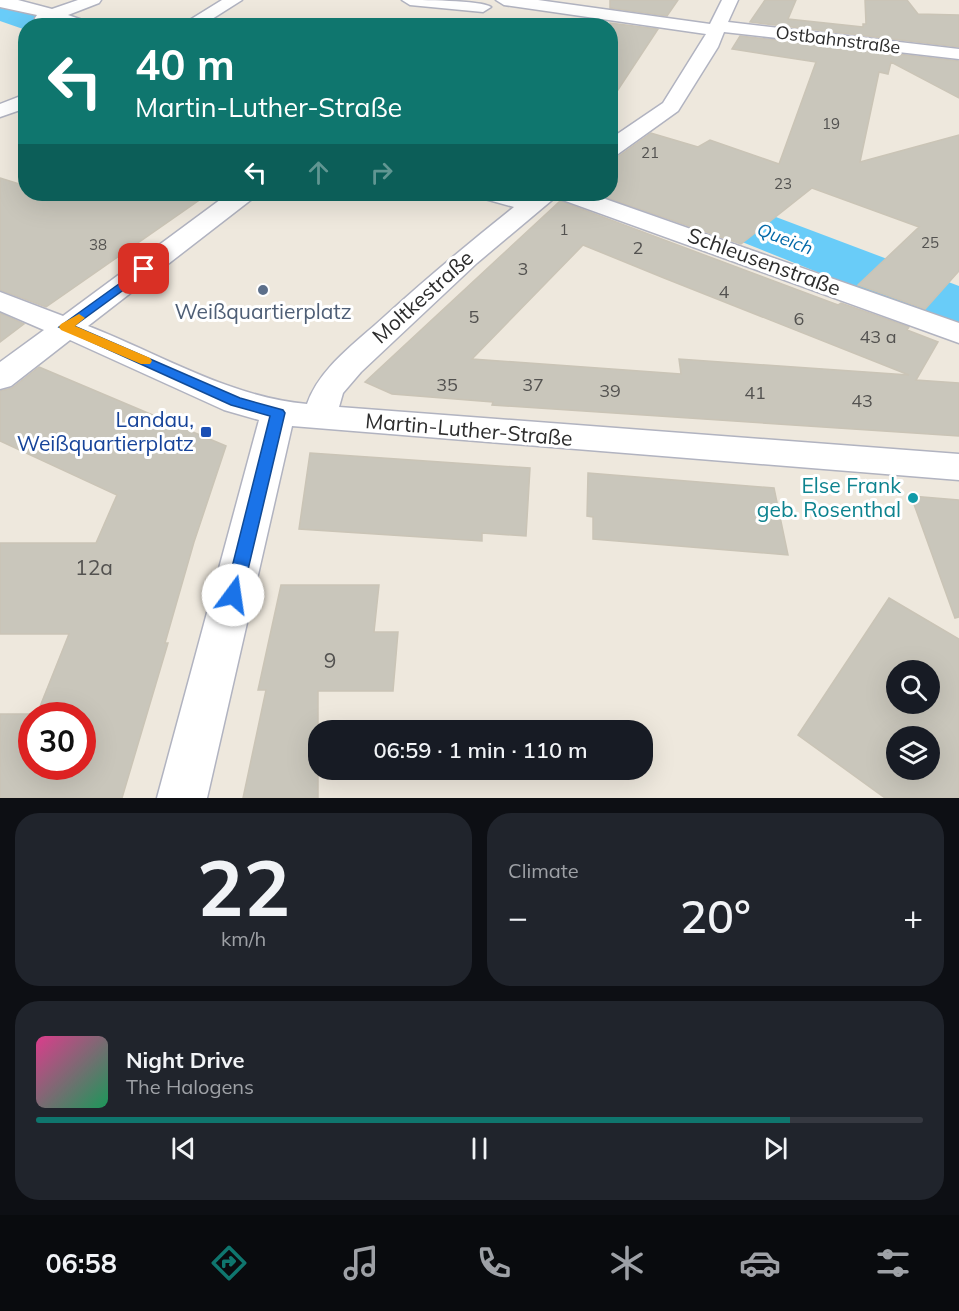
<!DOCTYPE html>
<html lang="en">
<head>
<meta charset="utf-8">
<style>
	:root { --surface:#171b24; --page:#20242c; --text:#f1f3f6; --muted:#9ea1a6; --line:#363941; --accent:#0f766e }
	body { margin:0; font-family:Mulish,sans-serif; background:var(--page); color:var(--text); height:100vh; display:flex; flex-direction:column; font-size:22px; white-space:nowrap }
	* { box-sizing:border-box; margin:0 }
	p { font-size:20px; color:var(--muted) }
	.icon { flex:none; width:33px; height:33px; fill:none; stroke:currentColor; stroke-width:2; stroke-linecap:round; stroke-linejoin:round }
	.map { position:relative; height:798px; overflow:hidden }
	.side { display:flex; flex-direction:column; gap:15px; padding:15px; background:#0d0f14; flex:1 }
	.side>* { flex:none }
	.hud { position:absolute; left:18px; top:18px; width:600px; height:183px; border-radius:24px; box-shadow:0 6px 24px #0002; background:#0f766e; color:#fff; overflow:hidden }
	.controls { position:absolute; left:886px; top:660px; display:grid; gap:12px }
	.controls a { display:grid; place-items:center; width:54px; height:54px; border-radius:50%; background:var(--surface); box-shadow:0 6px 24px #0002; font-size:30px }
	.speed { position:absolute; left:18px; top:702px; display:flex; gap:12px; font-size:30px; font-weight:700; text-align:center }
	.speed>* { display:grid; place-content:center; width:78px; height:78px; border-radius:50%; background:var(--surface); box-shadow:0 6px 24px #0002; line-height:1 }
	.speed .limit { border:9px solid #d22; background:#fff; color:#111 }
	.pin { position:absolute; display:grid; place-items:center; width:51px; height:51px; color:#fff; margin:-26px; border-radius:12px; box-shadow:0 3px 9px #0006 }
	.me { position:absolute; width:66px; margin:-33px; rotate:14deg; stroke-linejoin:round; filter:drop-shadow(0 0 4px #0008) }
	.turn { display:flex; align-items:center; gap:21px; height:126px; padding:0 18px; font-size:27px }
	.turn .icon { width:78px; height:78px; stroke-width:2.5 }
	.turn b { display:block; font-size:42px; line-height:51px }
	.lanes { display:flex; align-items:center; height:57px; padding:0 18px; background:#0003; justify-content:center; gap:30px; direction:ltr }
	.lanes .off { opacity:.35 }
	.big { font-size:45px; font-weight:600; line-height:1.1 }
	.side .tile { flex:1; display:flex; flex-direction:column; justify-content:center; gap:9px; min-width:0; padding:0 21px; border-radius:24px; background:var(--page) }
	.side .dial { align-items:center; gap:0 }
	.dial b { font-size:78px; line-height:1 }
	.song { display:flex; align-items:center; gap:18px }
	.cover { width:72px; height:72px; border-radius:9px; background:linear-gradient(135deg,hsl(330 70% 55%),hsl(150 70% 35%)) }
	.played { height:6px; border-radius:3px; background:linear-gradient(90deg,var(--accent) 85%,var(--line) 85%) }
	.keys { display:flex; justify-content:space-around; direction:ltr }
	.heat { display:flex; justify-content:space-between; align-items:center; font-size:33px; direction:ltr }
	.side .tiles { flex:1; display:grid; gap:15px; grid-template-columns:1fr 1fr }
	.tile:last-child { grid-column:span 2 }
	.trip { position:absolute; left:308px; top:720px; width:345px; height:60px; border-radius:24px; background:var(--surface); box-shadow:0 6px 24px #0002; font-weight:600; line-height:60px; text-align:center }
	.dock { display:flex; height:96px; justify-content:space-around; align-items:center; background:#090b0e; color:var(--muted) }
	.dock .icon { width:42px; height:42px }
	.dock .selected { color:var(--accent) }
	.dock b { font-size:27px; color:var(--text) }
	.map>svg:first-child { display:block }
</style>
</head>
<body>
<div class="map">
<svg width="959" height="798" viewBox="0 0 959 798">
	<rect width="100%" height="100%" fill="#eee8dd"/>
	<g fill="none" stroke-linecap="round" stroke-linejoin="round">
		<!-- river -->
		<path fill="#69ccf8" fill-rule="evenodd" d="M0,1C20,5 52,7 65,26H26V30L0,21Z
			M670,179L688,184L959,286V326L937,320L652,206L644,195L652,184Z"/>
	</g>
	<!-- building -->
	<path fill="#c9c6bb" stroke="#cac4b6" stroke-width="1.5" fill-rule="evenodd" d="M610,0H678L667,16L610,8Z
		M765,0H796L788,19L863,27V24H866L865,0H907L918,14L959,15V47L750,22Z
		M610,23L658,29L610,102Z
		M740,36L959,61V98L891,62L888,74L879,72L860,162L959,135V271L925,309L858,285L919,227L812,188L741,244L596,194H610V158L619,156L651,133L698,147L710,140L779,164L816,62L732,49Z
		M0,178L26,186V194H46L69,201L85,194H208L46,307L0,290Z
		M560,201L838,305L841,303L909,327L907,330L938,342L916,380L959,383V436L492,405L493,402L392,394L365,382ZM583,245L664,278L909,375L679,359L681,374L472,359Z
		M0,313L24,324L0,342Z
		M39,367L226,446L194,542L165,643H168L122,798H0V714H37L69,634H0V543H96L117,495L0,441V391L12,388ZM32,716H82V766H32Z
		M310,453L530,468L526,536L482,533V541L299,529Z
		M588,473L774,488L788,555L593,539V517L587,516Z
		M911,496L959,500V617L955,618Z
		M281,585H379L374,632H398L393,691H318V798H243L266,690H258Z
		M889,598L959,639V798H885L798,735ZM897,670H930V704H897ZM897,736H930V770H897Z"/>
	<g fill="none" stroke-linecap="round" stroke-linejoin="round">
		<defs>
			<path id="street" d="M0,0H18L52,9L78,0H101L99,3L68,15L88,22L90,26H66L52,20L43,23L37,22L35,18L37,15L0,7Z
				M222,0H242L201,26H180Z
				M402,0C419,0 481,0 491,7L483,12L410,5Z
				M496,0H538L710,24L722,0H738L728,22L959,49V59L724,32L718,47L678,111L618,154L610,156V139L663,103L706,34L504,5Z
				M26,94V108L0,117V104Z
				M228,194H255L252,199L88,326C160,354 229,397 307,404C320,367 357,342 385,316C427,278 470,242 514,207L485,199L482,194H520L529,196L532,194H591L959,323V343L560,199L558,195L477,263L361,372L343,393L339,407L959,454V480L292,426L207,798H157L259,420L224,410L70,340L11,386L0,389V362L44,330L0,311V292L63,316Z"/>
		</defs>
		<!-- street casing -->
		<use href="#street" stroke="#b1b3c0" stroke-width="3"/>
		<!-- street -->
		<use href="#street" fill="#fff" fill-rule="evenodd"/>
	</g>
	<!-- route -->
	<path fill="#1a73e8" stroke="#114b97" stroke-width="1.5" d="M144,266L148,267V272L74,326L240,398L283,410L285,413L242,595L239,600L233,602L227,600L225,595L270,416L231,405L59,327Z"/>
	<!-- slow -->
	<path fill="#f59e0b" d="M79,314L85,318L75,326L150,358L152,361L150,364H141L61,330L59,327L61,324Z"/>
	<!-- markers -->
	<circle fill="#5c6f8a" stroke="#fff" stroke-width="2" cx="263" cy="290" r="6"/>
	<rect fill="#1a4fb4" stroke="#fff" stroke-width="2" x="200" y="426" width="12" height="12" rx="3"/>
	<circle fill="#0f9aa8" stroke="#fff" stroke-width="2" cx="913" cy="498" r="6"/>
	<g text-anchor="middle" stroke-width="6" stroke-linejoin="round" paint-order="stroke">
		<!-- far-number labels -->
		<g font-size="15" fill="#535250">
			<text x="831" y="129">19</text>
			<text x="650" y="158">21</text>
			<text x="783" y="189">23</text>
			<text x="564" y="235">1</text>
			<text x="930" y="248">25</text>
			<text x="98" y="250">38</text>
		</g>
		<!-- far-street labels -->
		<g font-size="18" fill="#2c2c2c" stroke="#fff">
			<text transform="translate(838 40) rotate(7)" y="6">Ostbahnstraße</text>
		</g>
		<!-- far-water labels -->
		<g font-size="18" font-style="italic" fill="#0369a8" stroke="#fff">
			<text transform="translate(785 239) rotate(21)" y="6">Queich</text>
		</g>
		<!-- number labels -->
		<g font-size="18" fill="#535250">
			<text x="638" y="254">2</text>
			<text x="523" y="275">3</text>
			<text x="724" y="298">4</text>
			<text x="474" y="323">5</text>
			<text x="799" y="325">6</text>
			<text x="878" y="343">43 a</text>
			<text x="447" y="391">35</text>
			<text x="533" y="391">37</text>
			<text x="610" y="397">39</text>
			<text x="755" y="399">41</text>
			<text x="862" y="407">43</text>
		</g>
		<!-- street labels -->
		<g font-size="21" fill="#2c2c2c" stroke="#fff">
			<text transform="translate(764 262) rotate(20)" y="7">Schleusenstraße</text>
			<text transform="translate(423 297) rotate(-42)" y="7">Moltkestraße</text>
			<text transform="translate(469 430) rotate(5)" y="7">Martin-Luther-Straße</text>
		</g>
		<!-- service labels -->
		<g font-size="21" fill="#4e5e75" stroke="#fff">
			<text x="263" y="319">Weißquartierplatz</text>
		</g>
		<!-- transit labels -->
		<g font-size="21" fill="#164399" stroke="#fff" text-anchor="end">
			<text x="194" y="427">Landau,<tspan x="194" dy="24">Weißquartierplatz</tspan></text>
		</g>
		<!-- culture labels -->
		<g font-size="21" fill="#0d838f" stroke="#fff" text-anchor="end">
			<text x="901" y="493">Else Frank<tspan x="901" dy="24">geb. Rosenthal</tspan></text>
		</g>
		<!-- near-number labels -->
		<g font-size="21" fill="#535250">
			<text x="94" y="575">12a</text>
			<text x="330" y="668">9</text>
		</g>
	</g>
</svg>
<div class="controls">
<a><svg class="icon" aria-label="search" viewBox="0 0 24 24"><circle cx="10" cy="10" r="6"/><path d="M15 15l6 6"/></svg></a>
<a><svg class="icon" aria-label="layers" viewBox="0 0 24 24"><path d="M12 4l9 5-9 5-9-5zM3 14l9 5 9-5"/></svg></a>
</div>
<div class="speed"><div class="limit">30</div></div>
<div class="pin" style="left:144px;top:269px;background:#d93025"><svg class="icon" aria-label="arrive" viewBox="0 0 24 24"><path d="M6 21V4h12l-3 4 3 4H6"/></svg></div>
<svg class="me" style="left:233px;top:595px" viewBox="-20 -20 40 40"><circle r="19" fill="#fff"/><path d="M0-13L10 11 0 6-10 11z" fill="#1a73e8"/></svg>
<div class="trip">06:59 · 1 min · 110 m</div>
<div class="hud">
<div class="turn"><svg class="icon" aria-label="left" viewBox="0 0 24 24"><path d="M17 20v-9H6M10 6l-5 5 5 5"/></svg><div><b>40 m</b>Martin-Luther-Straße</div></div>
<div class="lanes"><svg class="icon" aria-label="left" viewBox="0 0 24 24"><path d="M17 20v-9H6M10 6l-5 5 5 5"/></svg><svg class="icon off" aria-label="ahead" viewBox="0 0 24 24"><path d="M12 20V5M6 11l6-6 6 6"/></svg><svg class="icon off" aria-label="right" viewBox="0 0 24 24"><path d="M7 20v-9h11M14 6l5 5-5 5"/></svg></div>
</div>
</div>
<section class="side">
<div class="tiles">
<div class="tile dial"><b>22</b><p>km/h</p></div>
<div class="tile"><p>Climate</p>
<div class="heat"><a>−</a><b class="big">20°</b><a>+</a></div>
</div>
<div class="tile">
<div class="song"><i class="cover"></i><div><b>Night Drive</b><p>The Halogens</p></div></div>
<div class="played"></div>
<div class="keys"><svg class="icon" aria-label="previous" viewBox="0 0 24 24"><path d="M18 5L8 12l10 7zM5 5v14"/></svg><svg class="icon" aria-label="pause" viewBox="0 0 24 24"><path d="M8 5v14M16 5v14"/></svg><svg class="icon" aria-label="next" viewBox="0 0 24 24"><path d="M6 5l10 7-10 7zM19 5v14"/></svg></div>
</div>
</div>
</section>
<nav class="dock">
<b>06:58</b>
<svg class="icon selected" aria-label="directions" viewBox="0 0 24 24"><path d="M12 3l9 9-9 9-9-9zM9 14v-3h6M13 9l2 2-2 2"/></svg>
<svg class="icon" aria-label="music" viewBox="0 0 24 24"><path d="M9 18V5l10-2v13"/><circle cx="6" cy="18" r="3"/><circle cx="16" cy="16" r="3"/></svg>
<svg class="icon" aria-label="phone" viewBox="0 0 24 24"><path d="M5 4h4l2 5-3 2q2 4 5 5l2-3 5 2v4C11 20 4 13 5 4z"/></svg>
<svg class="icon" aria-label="climate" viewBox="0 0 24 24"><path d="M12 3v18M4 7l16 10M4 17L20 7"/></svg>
<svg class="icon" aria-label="car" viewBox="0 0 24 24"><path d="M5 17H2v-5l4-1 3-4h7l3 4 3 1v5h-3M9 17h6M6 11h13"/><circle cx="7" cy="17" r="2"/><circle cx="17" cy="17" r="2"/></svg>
<svg class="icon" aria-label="filters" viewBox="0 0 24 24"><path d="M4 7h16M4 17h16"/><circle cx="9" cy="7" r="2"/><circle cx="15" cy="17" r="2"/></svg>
</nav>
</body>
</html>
